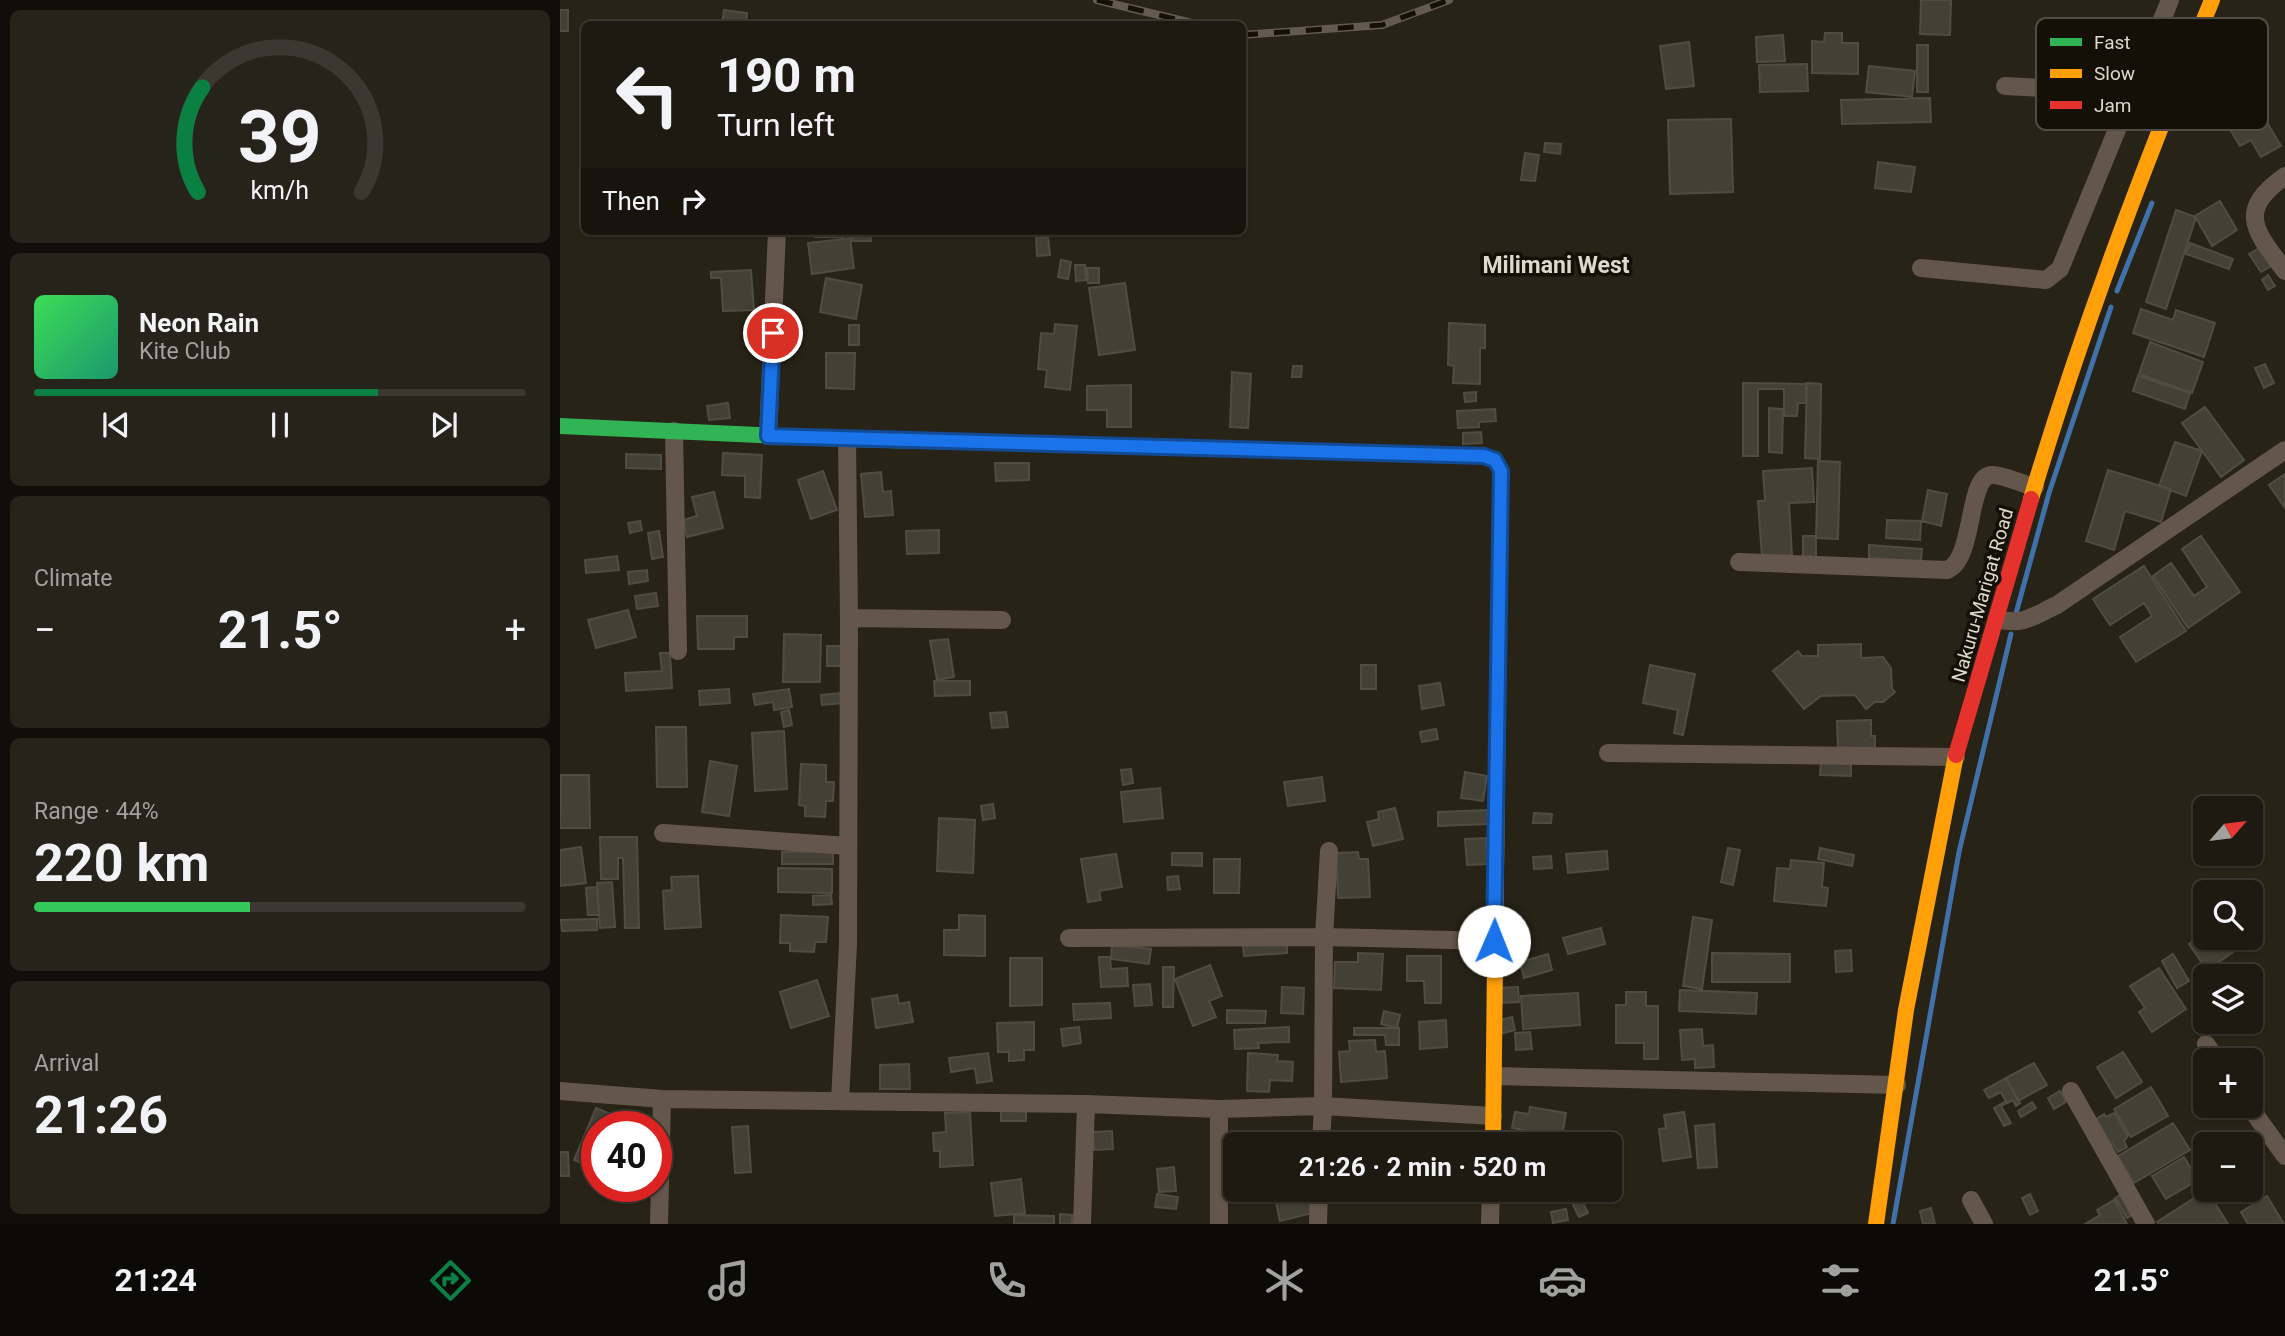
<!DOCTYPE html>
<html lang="en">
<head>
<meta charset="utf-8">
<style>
	:root { --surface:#1e1a11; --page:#26231a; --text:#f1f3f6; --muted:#a1a19f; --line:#3c3831; --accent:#0b8043 }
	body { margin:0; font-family:Roboto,sans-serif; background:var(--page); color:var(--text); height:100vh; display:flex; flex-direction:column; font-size:26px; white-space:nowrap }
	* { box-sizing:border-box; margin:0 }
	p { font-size:23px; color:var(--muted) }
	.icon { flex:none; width:38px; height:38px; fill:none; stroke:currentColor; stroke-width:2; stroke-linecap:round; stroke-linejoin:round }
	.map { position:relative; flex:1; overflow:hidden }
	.details { display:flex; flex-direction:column; gap:10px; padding:10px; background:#100e09; width:560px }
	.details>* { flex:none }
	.top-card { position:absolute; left:21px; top:21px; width:665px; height:214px; border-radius:10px; box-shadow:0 2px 5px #0004,0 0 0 2px var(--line); background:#1e1a11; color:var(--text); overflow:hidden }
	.needle { width:46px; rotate:62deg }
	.tools { position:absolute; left:1633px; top:796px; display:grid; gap:14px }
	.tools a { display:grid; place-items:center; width:70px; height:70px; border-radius:10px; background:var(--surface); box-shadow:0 2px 5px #0004,0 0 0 2px var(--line); font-size:35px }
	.speed { position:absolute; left:21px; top:1111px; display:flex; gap:14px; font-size:35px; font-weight:700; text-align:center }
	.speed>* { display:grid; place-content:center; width:91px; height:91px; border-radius:50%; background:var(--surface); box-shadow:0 2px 5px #0004,0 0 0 2px var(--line); line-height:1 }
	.speed .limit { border:10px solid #d22; background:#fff; color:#111 }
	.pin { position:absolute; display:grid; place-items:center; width:60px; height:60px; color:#fff; margin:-30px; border:4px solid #fff; border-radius:50%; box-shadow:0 2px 7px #0007 }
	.me { position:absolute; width:77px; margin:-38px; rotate:1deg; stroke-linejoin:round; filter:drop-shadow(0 0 5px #0008) }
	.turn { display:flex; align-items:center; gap:24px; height:147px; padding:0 21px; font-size:32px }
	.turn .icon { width:91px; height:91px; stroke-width:2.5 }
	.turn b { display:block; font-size:49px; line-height:60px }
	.then { display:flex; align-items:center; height:66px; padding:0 21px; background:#0003; gap:14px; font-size:26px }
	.big { font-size:52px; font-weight:700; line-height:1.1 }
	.details .card { flex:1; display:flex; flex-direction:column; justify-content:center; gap:10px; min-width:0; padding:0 24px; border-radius:10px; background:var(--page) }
	.details .dial { align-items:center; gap:0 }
	.dial svg { height:182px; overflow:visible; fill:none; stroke:var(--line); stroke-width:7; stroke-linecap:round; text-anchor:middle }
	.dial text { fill:var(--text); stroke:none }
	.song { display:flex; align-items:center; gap:21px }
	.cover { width:84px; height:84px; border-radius:10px; background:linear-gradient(135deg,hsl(130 70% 55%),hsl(160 70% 35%)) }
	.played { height:7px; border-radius:4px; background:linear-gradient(90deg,var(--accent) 70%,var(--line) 70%) }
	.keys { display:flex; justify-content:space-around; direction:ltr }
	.heat { display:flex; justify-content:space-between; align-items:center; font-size:38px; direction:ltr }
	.charge { height:10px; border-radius:5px; background:linear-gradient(90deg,#34c759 44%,var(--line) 0) }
	.trip { position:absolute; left:663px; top:1132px; width:399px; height:70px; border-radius:10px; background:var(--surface); box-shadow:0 2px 5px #0004,0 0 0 2px var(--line); font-weight:700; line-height:70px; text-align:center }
	.menu { display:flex; height:112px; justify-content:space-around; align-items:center; background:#0c0a07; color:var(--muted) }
	.menu .icon { width:49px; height:49px }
	.menu .selected { color:var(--accent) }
	.menu b { font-size:32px; color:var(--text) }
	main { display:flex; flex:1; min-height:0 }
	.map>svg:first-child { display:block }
</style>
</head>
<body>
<main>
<section class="details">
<div class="card dial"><svg viewBox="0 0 100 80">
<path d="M14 69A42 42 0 1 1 86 69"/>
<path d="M14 69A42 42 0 0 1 16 23" stroke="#0b8043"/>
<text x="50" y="56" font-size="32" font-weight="700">39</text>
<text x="50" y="72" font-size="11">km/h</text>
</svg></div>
<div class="card">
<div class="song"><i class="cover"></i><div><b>Neon Rain</b><p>Kite Club</p></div></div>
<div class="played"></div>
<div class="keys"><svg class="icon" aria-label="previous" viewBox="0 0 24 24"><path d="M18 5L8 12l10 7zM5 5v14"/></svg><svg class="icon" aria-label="pause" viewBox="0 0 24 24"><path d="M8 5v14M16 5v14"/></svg><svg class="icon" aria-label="next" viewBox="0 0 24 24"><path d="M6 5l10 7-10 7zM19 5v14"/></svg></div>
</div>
<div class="card"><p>Climate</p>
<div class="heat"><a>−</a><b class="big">21.5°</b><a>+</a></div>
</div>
<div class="card"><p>Range · 44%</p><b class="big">220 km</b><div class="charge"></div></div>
<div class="card"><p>Arrival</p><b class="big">21:26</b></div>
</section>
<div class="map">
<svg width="1725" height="1224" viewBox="0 0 1725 1224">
	<rect width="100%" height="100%" fill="#282317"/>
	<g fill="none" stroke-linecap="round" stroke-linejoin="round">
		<!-- stream -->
		<path stroke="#4171ab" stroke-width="5" d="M1557,291L1592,203
			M1455,617L1489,493L1551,307
			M1333,1224L1399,852L1451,634"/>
	</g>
	<!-- building -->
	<path fill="#434036" stroke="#514c42" stroke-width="2" d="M1361,0H1391L1390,35L1360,34Z
		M0,10H8V31H0Z
		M164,10L187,13L186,24H162Z
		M1265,33H1282V43H1298V74L1252,73V41L1264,42Z
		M1223,35L1225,61L1197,62L1196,37Z
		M1129,42L1134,86L1106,89L1100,46Z
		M1357,45H1368V92H1357Z
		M1247,64L1248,91L1200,92L1199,65Z
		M1309,66L1355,71L1352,97L1306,92Z
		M1370,98L1371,122L1282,124L1281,100Z
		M1698,108L1721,146L1701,157L1691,140L1680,146L1668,126Z
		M1171,119L1173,192L1110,194L1108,120Z
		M985,143L1001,144L1000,154L984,152Z
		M965,153L979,155L975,181L961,180Z
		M1318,162L1355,167L1351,192L1315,188Z
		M1660,201L1677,230L1652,246L1635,216Z
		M1616,210L1636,217L1606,309L1586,302Z
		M256,231H283V237H255Z
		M292,231H310L311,241H292Z
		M488,237L490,255L477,256L476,238Z
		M290,238L294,268L252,274L248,243Z
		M1630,243L1673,259L1669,269L1626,254Z
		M1701,247L1713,265L1701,272L1689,254Z
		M501,260L511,262L508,279L498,277Z
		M515,265H525L526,280L516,281Z
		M527,268H539V283H528Z
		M191,270L194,310L163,311L161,278H151V272Z
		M1708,275L1715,286L1708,290L1702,280Z
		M266,278L302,285L296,319L260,312Z
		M565,283L575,350L539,355L529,288Z
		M1581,309L1613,320L1616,310L1655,323L1644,357L1573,333Z
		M889,323L925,325V348H920V384L893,383L894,366L888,365Z
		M495,324L517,326L510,390L485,387L487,370L478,369L481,333L494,334Z
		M289,325H299V345H289Z
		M1590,342L1643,362L1632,393L1579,374Z
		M266,353H295L294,389L266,388Z
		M1705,364L1714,383L1704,388L1695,368Z
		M733,366H742L741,377H732Z
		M672,372L691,374L688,428L670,427Z
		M1578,376L1630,393L1625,409L1573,391Z
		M1183,383L1246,384V403H1238L1237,416H1224V389H1198V456H1183Z
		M1247,383L1261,384L1260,459L1245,458Z
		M571,385V427H547V410H527V386Z
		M916,392V401L905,402L904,393Z
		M168,403L170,418L149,420L147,406Z
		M1645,407L1684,460L1661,477L1622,423Z
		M1209,408L1223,409L1222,453L1209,452Z
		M935,409L936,421L919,422V427L898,428L897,411Z
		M921,432L922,443L903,444V433Z
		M1615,442L1642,451L1626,496L1599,486Z
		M163,453L202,455L200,498L185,497V476L162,475Z
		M66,454L101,455V469L66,468Z
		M1258,461L1280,462L1278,539L1256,538Z
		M435,463H469V480L436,481Z
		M1252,468L1254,502L1229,503L1232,555L1202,557L1198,501H1205L1203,471Z
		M1548,470L1611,489L1601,522L1565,511L1554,550L1526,541Z
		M263,471L277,510L251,519L238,480Z
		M321,472L323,492L331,491L333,515L305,517L301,474Z
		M1725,474V508L1709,485Z
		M1368,490L1387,494L1381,526L1362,521Z
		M154,492L163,528L127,537L123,520L137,516L132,497Z
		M1327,520L1361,521L1360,540L1326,538Z
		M80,521L82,530L70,533L68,523Z
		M379,530V553L347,554L346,531Z
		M99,531L103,557L92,559L88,533Z
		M1243,536H1256V557L1243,556Z
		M1641,536L1680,592L1628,628L1593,576L1611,563L1634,596L1647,587L1622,549Z
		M1309,545L1362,549L1361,561L1309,558Z
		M57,556L59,570L26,573L25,560Z
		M1584,566L1626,631L1576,662L1560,637L1592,616L1584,603L1550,625L1533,599Z
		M87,570L88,581L69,584L68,572Z
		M96,593L98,606L77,609L75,596Z
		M68,610L76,637L36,648L28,620Z
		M137,616H187V637H174V649H138Z
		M224,634L261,635L260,682H223Z
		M388,639L394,677L377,680L370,641Z
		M1301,644V658L1323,657L1331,668L1332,688L1335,692L1323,702H1315L1306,709L1295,695L1261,696L1244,709L1213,671L1238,651L1242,656H1258V645Z
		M267,646H285V666H267Z
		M100,653H110L112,688L66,691L65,673L102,671Z
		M801,665H816V689H801Z
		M1090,665L1135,674L1123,735L1114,733L1118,710L1083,703Z
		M374,681H410V695L375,696Z
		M880,683L884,705L862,709L859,686Z
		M169,689L170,703L140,705L139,691Z
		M229,689L232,707L214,710L213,702L195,705L193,694Z
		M282,693L283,703L262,705L261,695Z
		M229,710L232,725L224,727L221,712Z
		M446,712L448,727L432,728L430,713Z
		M1311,720V736H1315V749H1278L1277,721Z
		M96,727H126L127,787H97Z
		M876,729L878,739L862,742L860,732Z
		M224,731L227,789L195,791L192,733Z
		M150,761L177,766L169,816L142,812Z
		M1261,763L1291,764V776L1260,775Z
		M241,764L266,765V782H274L273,801H266L265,817L245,816V806L239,805Z
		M571,769L573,783L563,785L561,770Z
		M905,772L927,776L923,801L901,798Z
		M1,775H29L30,828H0Z
		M762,777L765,801L728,806L724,782Z
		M600,788L603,818L564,822L561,792Z
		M433,804L435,818L423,820L421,806Z
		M835,808L843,839L813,846L807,822L819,819L818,812Z
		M927,810L928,824L878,826V812Z
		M974,813L992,814L991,823H973Z
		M379,818L415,820L413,873L377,871Z
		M40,837H77L79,928H65L63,858H58V879H41Z
		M926,838L927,864L907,865L905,839Z
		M21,847L26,883L0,886V850Z
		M1168,848L1180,850L1173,885L1161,882Z
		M1260,848L1294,855L1292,866L1258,859Z
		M1047,851L1048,869L1008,873L1006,854Z
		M222,852H273V864H222Z
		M798,852L799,859H808L810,897L778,898L776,853Z
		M612,853H642V866L612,865Z
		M556,854L562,887L539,891L541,900L528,902L521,859Z
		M991,856L992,868L974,869L973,857Z
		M654,859H680L679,893H654Z
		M1231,860L1264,863L1262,887L1268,888L1266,906L1214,901L1217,868L1230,869Z
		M218,868L272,869V893L218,892Z
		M138,876L141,927L105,929L103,891L112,890L111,877Z
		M618,876L620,889L608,890L607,877Z
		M52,882L55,927L40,928L37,883Z
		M37,887L39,915H28L26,888Z
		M271,895L272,904L253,905V896Z
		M221,915L268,917L266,942H255L254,952L230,951V943H220Z
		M399,915L425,916V956L384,955V930H399Z
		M1133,917L1152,920L1142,989L1123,986Z
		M37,919V930L2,931L1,920Z
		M1041,928L1045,944L1008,954L1003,938Z
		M1645,933V938H1668L1676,950L1647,970L1629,944Z
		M727,943V953L684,956L683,946Z
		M552,945L591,949L589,964L551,959Z
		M1291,950L1292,971L1276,972L1275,951Z
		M798,953L823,954L821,990L774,988L775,962H798Z
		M1152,953L1230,954V982H1152Z
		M988,954L992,970L964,978L960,962Z
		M1613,954L1629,981L1617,988L1602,961Z
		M847,956H881V1003H865L864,981H847Z
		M539,957H550L551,969L567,968L568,986L541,987Z
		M450,958H482V1005L450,1006Z
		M650,965L662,996L649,1001L656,1017L633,1026L615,979Z
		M603,967H614L613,1007H603Z
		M1599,968L1626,1009L1592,1032L1579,1012L1585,1008L1570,986Z
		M257,980L269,1016L231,1028L220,992Z
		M590,984L592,1005L575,1006L573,985Z
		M722,987L744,988L743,1014L721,1013Z
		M958,987L959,1002L939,1003V988Z
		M1120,990L1197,993L1196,1014L1119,1011Z
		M1066,992H1086V1006H1098V1059H1084V1043H1056V1005H1066Z
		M1018,993L1020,1025L963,1029L961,996Z
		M337,995L339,1004L349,1002L353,1022L316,1028L312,999Z
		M550,1003L551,1018L514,1020L513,1004Z
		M667,1010L706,1011L705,1023H667Z
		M824,1011L840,1015L837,1028L821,1024Z
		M952,1017L955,1030L940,1034L936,1021Z
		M886,1020L887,1047L860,1049L859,1022Z
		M474,1022V1050H464V1060L449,1061V1052H438L437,1023Z
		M519,1027L521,1043L503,1046L501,1029Z
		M729,1027V1042L698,1043L699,1048L675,1049L674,1030Z
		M794,1028H839V1045H826L825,1035H794Z
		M1142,1029L1143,1046L1153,1045L1154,1067L1135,1068V1059L1122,1060L1120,1030Z
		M970,1032L972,1049L956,1050L955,1033Z
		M815,1040L816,1052L825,1051L827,1078L781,1082L779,1052L790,1051L789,1041Z
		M1563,1052L1582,1082L1556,1098L1537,1067Z
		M428,1053L432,1081L417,1083L415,1068L391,1072L389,1058Z
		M688,1053L718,1055L717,1061L733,1062L732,1081L710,1080L709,1092L687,1091Z
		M1474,1063L1487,1085L1458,1101L1446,1078Z
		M349,1064L350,1089H320V1065Z
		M1446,1078L1460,1103L1456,1106L1453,1100L1441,1106L1451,1123L1444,1126L1434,1108L1446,1101L1441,1092L1429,1098L1424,1090Z
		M1591,1087L1608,1116L1571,1137L1554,1109Z
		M1500,1091L1506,1102L1494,1109L1488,1098Z
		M1472,1102L1476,1108L1461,1117L1458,1111Z
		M970,1107L1006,1113L1002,1137L952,1128L955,1112L969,1114Z
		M36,1108L81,1127H37V1169L14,1160Z
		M441,1108H466V1121H441Z
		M410,1112L413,1165L380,1167V1151H374L373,1133L386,1132L385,1113Z
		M1124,1112L1131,1157L1103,1161L1099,1129L1106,1128L1104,1115Z
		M1554,1113L1568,1136L1564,1141L1567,1147L1558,1152L1552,1143L1548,1145L1533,1121L1544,1114L1546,1117Z
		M1613,1123L1630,1150L1574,1183L1558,1156Z
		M1154,1124L1157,1167L1138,1168L1135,1126Z
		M188,1126L191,1172L175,1173L172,1127Z
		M552,1131L553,1149L534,1150L533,1132Z
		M857,1139L901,1142V1144H857Z
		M0,1152H8L9,1176H0Z
		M1624,1157L1638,1180L1606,1199L1592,1176Z
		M614,1167L616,1191L599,1192L597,1169Z
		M461,1179L465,1213L435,1216L431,1183Z
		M730,1190H746L752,1213L720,1221L714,1194Z
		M1647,1190L1668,1224H1599L1597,1222Z
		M597,1194L618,1197L616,1209L595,1207Z
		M1470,1194L1478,1211L1470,1215L1462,1198Z
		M1562,1194L1573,1214L1567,1218L1555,1198Z
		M1707,1196L1724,1224H1688L1681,1212Z
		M1554,1200L1567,1224H1525L1540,1215L1537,1210Z
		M1022,1201L1028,1213L1019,1217L1013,1205Z
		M1371,1208L1375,1224H1363L1360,1211Z
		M1006,1209L1008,1220L993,1223L991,1212Z
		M500,1214L512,1215V1224H500Z
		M454,1215L494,1216V1224H454Z"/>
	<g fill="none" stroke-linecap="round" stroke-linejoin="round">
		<!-- street -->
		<path stroke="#64564a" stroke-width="18" d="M1445,86L1571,93L1610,99
			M1725,176C1675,211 1696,232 1725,271
			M1361,268L1486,280L1500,269L1610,0
			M114,431L118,651
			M208,436L217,231
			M1179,562L1387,570C1416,559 1406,473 1433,475C1447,476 1462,484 1475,487
			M289,618L442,620
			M1437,619C1464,626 1473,616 1497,605L1725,450
			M1048,753L1396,757
			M103,833L288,846
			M509,938L764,937L769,851
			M1646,1044L1657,1060
			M935,1076L1337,1085
			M0,1091L102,1099L526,1104L659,1109V1224
			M1511,1091L1586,1224
			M280,1101L288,944L289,618L287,439
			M1689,1106L1725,1156
			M659,1109L763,1106L764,937L934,941
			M761,1144L763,1106L933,1116
			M1411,1200L1424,1224
			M99,1224L102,1099
			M522,1224L526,1104
			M758,1224L759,1190
			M930,1224L931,1190"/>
		<!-- fast -->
		<path stroke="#30b455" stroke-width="16" d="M0,426L287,439L527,445
			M790,452L924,456L935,459L941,471L938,689"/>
		<!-- slow -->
		<path stroke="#ff9f0a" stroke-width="16" d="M1471,499C1522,328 1584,166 1652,0
			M933,1144L938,689
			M1316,1224L1346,1010L1396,755"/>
		<!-- jam -->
		<path stroke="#e5322d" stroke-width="16" d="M527,445L790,452
			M1396,755L1471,499"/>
		<defs>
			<path id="rail" d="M537,0L636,24
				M682,35L822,25L889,0"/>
		</defs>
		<!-- rail casing -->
		<use href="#rail" stroke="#645a50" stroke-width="8"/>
		<!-- rail -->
		<use href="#rail" stroke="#141007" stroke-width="5" stroke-dasharray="16" stroke-linecap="butt"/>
	</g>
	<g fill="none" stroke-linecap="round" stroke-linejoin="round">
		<defs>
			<path id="route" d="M213,333L208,436L924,456L935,460L941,471L934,941"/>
		</defs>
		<!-- route casing -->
		<use href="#route" stroke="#114b97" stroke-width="18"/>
		<!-- route -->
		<use href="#route" stroke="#1a73e8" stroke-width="12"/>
	</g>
	<g text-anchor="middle" stroke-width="7" stroke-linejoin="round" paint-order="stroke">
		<!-- street labels -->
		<g font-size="19" fill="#ded9cb" stroke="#141007">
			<text transform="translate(1422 595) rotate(-74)" y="7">Nakuru-Marigat Road</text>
		</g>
		<!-- quarter labels -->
		<g font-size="23" font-weight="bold" fill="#ded9cb" stroke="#141007">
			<text x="996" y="273">Milimani West</text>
		</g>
	</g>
	<!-- legend -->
	<rect x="1476" y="18" width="232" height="112" rx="10" fill="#141007" stroke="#514c42" stroke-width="2"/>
	<rect x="1490" y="38" width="32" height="8" fill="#30b455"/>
	<rect x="1490" y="69" width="32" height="9" fill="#ff9f0a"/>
	<rect x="1490" y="101" width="32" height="8" fill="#e5322d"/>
	<g font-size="19" fill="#ded9cb">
		<text x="1534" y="49">Fast</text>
		<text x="1534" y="80">Slow</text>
		<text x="1534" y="112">Jam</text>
	</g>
</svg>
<div class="tools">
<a><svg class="needle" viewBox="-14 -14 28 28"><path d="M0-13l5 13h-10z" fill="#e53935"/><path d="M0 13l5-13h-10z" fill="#a1a19f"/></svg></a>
<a><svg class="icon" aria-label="search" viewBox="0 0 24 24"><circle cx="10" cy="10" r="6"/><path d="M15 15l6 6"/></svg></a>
<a><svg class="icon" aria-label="layers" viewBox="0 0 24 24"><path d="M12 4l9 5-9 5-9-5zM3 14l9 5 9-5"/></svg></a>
<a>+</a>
<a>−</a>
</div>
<div class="speed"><div class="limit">40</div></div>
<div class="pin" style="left:213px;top:333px;background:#d93025"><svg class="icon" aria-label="arrive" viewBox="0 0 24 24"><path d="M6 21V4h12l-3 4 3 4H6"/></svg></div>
<svg class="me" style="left:934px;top:941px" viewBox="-20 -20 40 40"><circle r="19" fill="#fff"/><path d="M0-13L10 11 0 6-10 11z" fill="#1a73e8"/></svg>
<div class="trip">21:26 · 2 min · 520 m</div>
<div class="top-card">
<div class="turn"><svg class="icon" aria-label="left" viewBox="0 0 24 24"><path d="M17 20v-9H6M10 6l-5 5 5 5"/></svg><div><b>190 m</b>Turn left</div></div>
<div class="then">Then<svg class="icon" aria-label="right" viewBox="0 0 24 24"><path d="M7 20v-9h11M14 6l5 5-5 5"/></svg></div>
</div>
</div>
</main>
<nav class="menu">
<b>21:24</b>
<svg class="icon selected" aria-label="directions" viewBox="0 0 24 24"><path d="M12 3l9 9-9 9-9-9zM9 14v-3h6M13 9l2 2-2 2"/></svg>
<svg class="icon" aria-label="music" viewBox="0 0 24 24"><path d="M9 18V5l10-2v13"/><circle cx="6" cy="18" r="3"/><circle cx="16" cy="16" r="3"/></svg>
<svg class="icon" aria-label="phone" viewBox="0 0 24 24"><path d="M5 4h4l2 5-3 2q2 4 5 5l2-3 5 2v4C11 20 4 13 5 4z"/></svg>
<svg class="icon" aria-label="climate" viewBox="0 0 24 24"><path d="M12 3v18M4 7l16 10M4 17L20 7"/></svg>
<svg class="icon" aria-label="car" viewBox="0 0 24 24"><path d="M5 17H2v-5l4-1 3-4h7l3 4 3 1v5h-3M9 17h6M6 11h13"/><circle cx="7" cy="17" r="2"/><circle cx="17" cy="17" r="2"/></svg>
<svg class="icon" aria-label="filters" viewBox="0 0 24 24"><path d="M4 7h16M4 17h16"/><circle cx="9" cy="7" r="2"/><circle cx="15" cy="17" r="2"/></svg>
<b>21.5°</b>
</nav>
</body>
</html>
